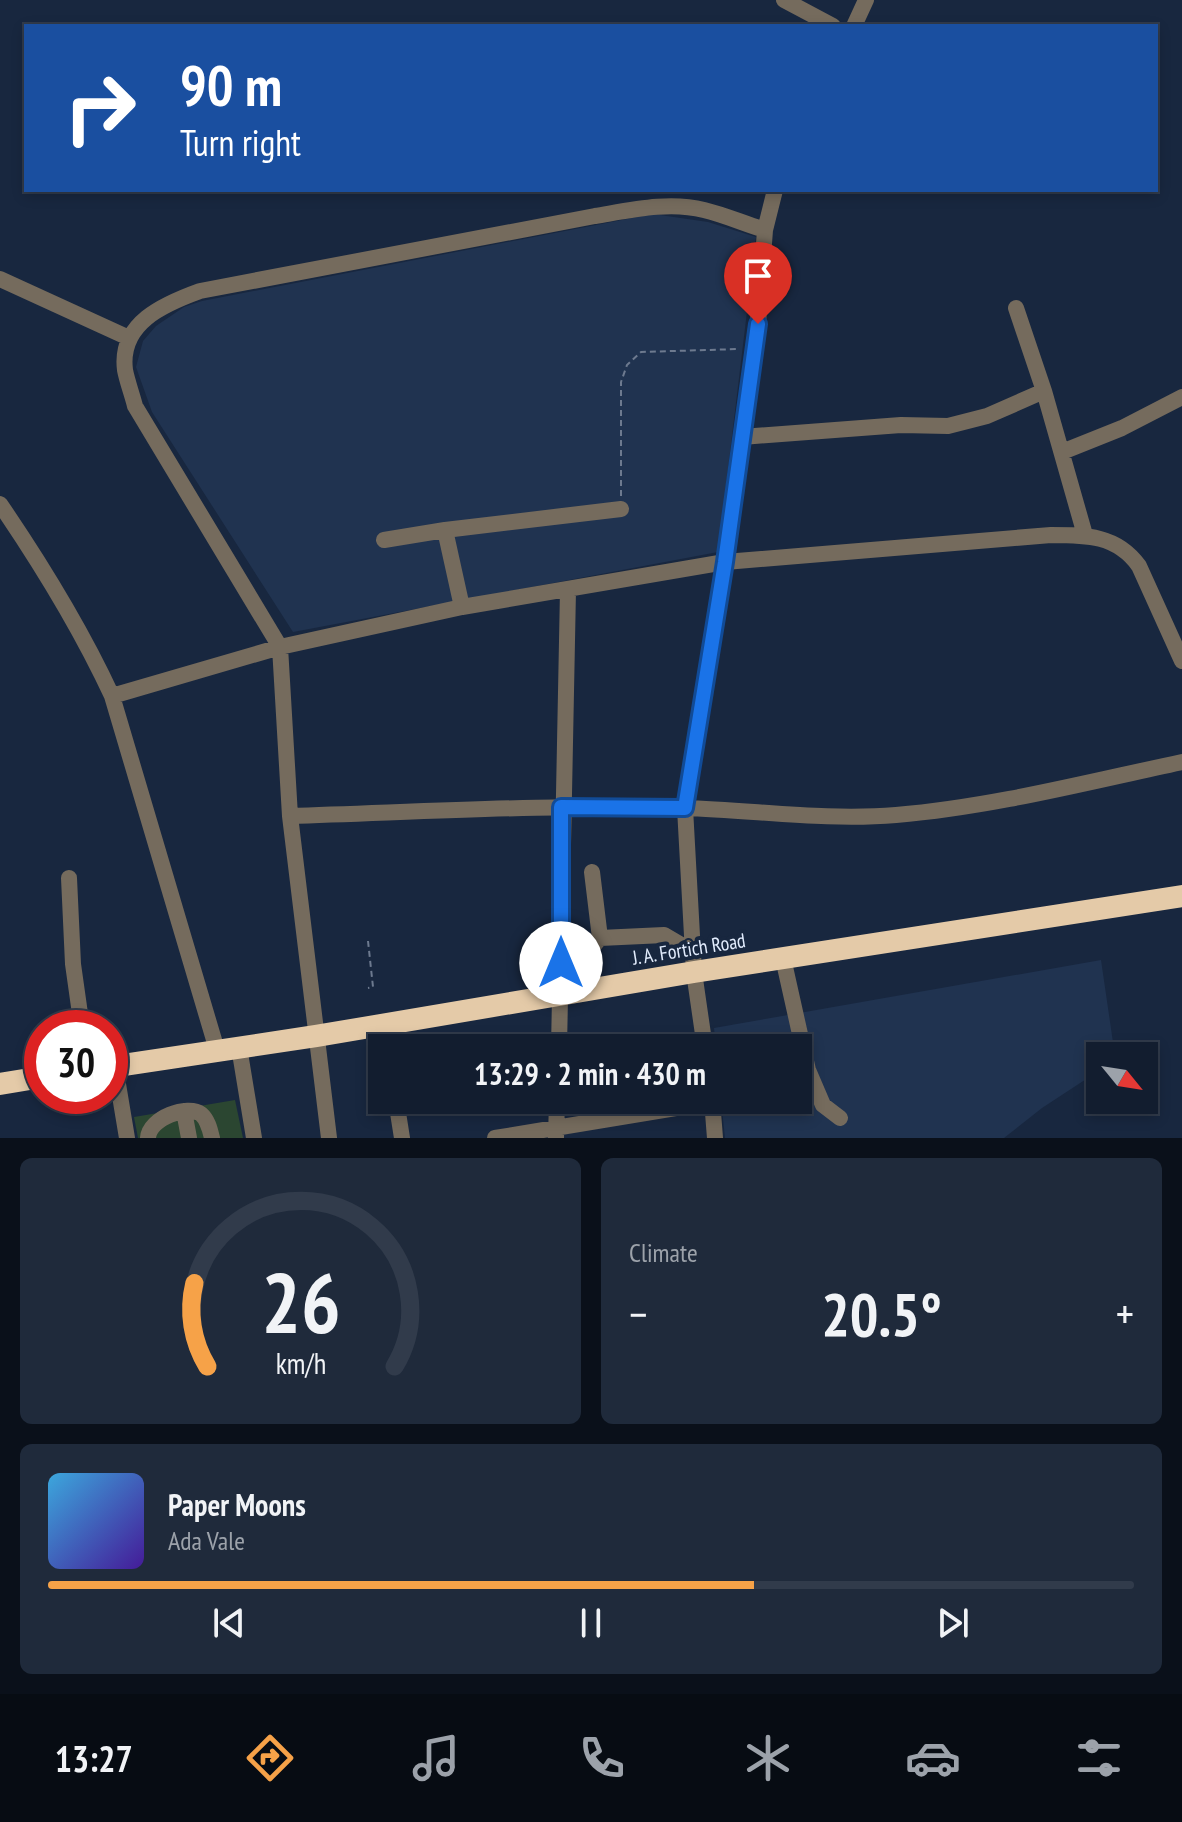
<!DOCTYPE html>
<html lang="en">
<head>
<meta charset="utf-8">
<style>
	:root { --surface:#121d2f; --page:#1f2a3b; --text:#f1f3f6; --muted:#9ca2aa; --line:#313b4b; --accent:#f6a248 }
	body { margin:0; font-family:"PT Sans Narrow",sans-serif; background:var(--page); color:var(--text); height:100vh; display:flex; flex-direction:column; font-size:30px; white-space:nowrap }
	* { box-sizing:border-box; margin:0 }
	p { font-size:26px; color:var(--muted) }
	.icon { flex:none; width:44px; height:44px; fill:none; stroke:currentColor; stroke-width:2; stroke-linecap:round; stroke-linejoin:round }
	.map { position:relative; height:1138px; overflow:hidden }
	.panel { display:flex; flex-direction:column; gap:20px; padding:20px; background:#0a101a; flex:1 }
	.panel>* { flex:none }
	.top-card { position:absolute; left:24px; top:24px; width:1134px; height:168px; border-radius:0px; box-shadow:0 4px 12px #0003,0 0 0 2px var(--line); background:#1a4fa0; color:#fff; overflow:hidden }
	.needle { width:52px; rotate:120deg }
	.controls { position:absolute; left:1086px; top:1042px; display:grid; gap:16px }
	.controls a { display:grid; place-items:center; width:72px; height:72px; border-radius:0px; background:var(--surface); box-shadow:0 4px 12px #0003,0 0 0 2px var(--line); font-size:40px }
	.speed { position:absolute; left:24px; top:1010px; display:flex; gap:16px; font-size:40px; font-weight:700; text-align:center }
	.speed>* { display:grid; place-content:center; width:104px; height:104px; border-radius:50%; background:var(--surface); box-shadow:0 4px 12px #0003,0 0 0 2px var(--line); line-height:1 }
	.speed .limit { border:12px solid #d22; background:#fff; color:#111 }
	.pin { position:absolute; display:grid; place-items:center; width:68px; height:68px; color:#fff; margin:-82px -34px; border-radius:50% 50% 50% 0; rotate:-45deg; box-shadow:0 0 8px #0007 }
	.pin .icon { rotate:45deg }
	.me { position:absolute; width:88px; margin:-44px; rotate:0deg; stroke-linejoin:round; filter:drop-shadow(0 0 6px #0008) }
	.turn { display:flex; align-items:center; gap:28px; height:168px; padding:0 24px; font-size:36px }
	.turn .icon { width:104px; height:104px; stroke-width:2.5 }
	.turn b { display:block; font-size:56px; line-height:68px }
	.big { font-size:60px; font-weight:700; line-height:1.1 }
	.panel .widget { flex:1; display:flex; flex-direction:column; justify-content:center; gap:12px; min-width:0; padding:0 28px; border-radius:12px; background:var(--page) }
	.panel .dial { align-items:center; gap:0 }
	.dial svg { height:208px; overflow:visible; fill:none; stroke:var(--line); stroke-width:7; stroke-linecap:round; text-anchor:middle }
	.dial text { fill:var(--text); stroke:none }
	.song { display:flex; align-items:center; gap:24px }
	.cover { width:96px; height:96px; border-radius:12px; background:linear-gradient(135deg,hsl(200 70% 55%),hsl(260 70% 35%)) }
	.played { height:8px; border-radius:4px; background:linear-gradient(90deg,var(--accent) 65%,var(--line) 65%) }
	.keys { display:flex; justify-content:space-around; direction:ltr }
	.heat { display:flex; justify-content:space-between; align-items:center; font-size:44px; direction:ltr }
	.panel .tiles { flex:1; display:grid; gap:20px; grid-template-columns:1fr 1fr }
	.widget:last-child { grid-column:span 2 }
	.trip { position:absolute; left:368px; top:1034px; width:444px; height:80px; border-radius:0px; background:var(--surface); box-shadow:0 4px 12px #0003,0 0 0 2px var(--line); font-weight:700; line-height:80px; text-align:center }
	.dock { display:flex; height:128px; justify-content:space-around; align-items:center; background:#070c13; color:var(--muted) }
	.dock .icon { width:56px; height:56px }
	.dock .on { color:var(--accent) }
	.dock b { font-size:36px; color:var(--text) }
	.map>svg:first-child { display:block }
</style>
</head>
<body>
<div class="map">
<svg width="1182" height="1138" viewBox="0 0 1182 1138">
	<rect width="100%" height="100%" fill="#18273f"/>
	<!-- built -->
	<path fill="#203350" d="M653,214L708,222L756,237L718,552L293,632L152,412L136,367L143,341L156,326L184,307L202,301Z
		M1101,960L1115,1056H1100V1070L1042,1108L1004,1138H725L721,1100H798V1048H716L714,1028Z"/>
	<!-- green -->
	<path fill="#2b4631" d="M235,1100L243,1138H138L134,1117Z"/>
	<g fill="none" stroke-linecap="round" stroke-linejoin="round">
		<!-- path -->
		<path stroke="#6d7a8f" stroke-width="2" stroke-dasharray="6 4" stroke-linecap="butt" d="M621,496V382L627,365L641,352L739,349
			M368,941L373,987L368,988"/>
		<!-- minor -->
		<path stroke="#756b5d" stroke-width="16" d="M784,0L833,26
			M854,26L866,0
			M0,279L129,338
			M1016,308L1044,391L1085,535
			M742,437L901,425L948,426L987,416L1044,391
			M1062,452L1122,428L1182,397
			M0,504C43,567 80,627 112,696L217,1050
			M445,530L462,607
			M384,540L445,530L621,509
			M112,696L280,647L462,607L725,562L1051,535C1086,535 1117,535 1139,566L1182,661
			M290,816C421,812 553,804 684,808C755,810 826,821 896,815C992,807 1088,782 1182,762
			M69,878L73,964L82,1028
			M600,938L664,935L693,952
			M783,958L808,1070L823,1105L840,1118
			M561,993L577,966L600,938L592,872
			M384,1024L388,1048
			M239,1047L254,1138
			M559,1048L568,590
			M705,1048L694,972L685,808L725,562L758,324L765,230L775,190
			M115,1066L127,1138
			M396,1100L402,1138
			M712,1100L715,1138
			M184,1111L189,1138
			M148,1138C149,1118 188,1104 201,1114C208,1120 210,1130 212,1138
			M329,1138L290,816L280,647L135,406C132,394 127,381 125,370C119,323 164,304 200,291L595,216C631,210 669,201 704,210C725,215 745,224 765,230
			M495,1138L712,1102
			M556,1138L557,1100"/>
		<!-- highway -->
		<path stroke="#e4caa8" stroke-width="22" d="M110,1067L316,1036L694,972L1182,896
			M0,1084L42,1077"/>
	</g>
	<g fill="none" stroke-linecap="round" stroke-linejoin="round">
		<defs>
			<path id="route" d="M561,963V807L685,808L725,562L758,324"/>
		</defs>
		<!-- route casing -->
		<use href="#route" stroke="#114b97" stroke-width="20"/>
		<!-- route -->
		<use href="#route" stroke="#1a73e8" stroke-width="14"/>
	</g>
	<g text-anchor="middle" stroke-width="8" stroke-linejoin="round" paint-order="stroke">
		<!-- street labels -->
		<g font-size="20" fill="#e2ecfd" stroke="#18273f">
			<text transform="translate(689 949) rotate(-9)" y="7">J. A. Fortich Road</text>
		</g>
	</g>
</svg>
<div class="controls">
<a><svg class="needle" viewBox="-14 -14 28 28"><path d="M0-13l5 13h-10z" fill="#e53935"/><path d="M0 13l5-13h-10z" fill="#9ca2aa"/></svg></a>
</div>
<div class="speed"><div class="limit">30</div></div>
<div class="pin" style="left:758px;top:324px;background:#d93025"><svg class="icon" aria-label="arrive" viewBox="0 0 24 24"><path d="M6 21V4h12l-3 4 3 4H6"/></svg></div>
<svg class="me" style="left:561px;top:963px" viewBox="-20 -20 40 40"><circle r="19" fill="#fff"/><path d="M0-13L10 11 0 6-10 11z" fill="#1a73e8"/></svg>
<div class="trip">13:29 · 2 min · 430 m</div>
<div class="top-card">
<div class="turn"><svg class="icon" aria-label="right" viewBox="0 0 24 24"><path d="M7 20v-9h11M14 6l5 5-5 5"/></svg><div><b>90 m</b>Turn right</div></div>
</div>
</div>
<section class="panel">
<div class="tiles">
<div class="widget dial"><svg viewBox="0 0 100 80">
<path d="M14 69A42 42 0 1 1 86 69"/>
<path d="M14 69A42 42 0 0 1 9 37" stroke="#f6a248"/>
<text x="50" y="56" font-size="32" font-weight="700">26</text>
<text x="50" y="72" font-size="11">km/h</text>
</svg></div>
<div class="widget"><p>Climate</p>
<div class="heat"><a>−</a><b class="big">20.5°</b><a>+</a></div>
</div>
<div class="widget">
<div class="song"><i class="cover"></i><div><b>Paper Moons</b><p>Ada Vale</p></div></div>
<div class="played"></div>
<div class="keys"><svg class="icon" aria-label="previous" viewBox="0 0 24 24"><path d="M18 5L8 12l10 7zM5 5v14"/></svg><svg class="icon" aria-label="pause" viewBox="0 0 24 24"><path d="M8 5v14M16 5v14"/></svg><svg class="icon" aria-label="next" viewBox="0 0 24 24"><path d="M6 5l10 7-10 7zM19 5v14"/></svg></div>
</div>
</div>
</section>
<nav class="dock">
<b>13:27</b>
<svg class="icon on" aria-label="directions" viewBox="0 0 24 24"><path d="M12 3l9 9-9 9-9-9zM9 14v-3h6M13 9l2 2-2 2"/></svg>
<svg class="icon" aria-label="music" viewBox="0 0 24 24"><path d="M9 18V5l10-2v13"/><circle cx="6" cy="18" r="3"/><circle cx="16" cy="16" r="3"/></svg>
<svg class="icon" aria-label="phone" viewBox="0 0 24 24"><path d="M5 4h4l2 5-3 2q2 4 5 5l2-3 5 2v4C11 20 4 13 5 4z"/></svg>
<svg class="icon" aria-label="climate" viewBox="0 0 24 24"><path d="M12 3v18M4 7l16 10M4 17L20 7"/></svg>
<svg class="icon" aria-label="car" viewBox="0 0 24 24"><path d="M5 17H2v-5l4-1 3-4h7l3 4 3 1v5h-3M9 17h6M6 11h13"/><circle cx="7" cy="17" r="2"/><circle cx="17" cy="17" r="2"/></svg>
<svg class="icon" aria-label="filters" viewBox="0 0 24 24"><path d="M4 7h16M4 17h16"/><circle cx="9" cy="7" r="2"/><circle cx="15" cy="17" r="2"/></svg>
</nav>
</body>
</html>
